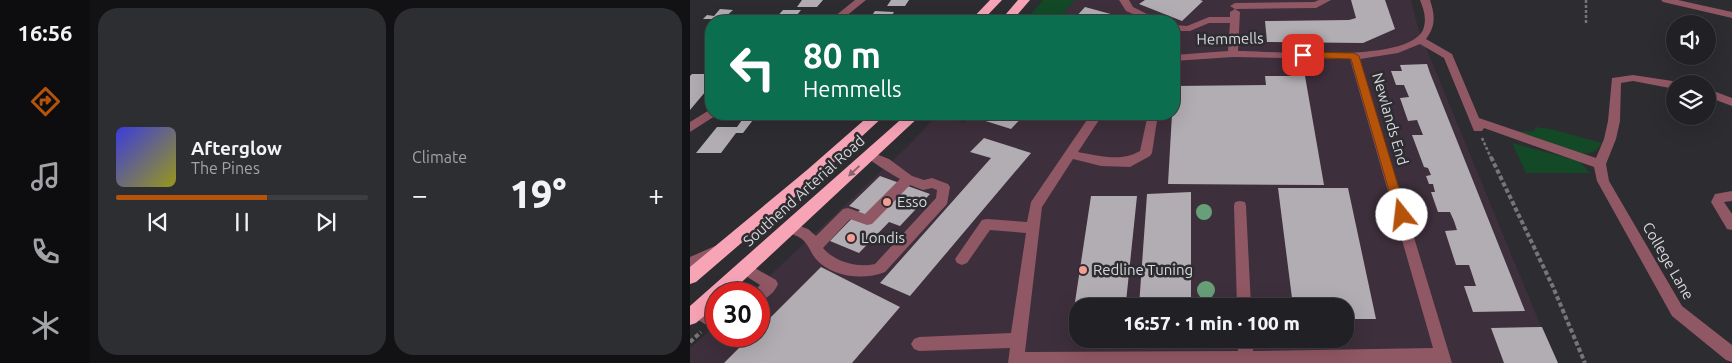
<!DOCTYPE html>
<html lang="en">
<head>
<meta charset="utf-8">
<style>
	:root { --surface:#212125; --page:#2d2e32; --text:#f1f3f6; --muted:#a2a3a7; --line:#3e3e42; --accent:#b45309 }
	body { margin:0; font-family:Ubuntu,sans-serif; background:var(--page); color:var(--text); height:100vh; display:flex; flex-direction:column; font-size:19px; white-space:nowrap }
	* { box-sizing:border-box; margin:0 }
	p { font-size:16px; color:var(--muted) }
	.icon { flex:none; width:28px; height:28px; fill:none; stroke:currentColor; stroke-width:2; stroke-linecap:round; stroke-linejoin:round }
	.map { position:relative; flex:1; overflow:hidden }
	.sheet { display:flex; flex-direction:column; gap:8px; padding:8px; background:#121214; width:600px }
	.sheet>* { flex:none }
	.top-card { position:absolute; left:15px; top:15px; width:475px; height:105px; border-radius:20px; box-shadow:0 5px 20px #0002,0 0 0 1px var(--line); background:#0b6e4f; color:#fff; overflow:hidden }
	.buttons { position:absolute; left:976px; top:15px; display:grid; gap:10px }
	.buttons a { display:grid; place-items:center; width:50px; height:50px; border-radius:50%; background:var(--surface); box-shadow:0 5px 20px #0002,0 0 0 1px var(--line); font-size:25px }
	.speed { position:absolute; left:15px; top:282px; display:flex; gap:10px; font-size:25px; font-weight:700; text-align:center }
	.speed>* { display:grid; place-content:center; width:65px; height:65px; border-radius:50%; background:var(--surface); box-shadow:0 5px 20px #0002,0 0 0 1px var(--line); line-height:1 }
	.speed .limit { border:8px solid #d22; background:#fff; color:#111 }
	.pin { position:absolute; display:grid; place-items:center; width:42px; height:42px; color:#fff; margin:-21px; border-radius:10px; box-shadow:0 2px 8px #0006 }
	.me { position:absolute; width:55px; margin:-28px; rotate:344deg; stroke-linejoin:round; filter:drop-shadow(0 0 4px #0008) }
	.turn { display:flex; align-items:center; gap:18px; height:105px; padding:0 15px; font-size:22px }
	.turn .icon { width:65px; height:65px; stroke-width:2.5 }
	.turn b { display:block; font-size:35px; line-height:42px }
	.big { font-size:38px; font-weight:800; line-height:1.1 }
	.sheet .tile { flex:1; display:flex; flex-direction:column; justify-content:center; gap:8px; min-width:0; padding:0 18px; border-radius:20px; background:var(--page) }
	.song { display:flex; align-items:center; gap:15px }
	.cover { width:60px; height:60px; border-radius:8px; background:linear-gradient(135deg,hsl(240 70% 55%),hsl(60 70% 35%)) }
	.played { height:5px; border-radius:2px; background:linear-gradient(90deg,var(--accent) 60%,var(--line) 60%) }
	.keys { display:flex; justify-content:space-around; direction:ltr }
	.heat { display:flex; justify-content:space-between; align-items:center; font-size:28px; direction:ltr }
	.sheet .tiles { flex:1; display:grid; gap:8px; grid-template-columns:repeat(2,1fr) }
	.trip { position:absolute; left:379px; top:298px; width:285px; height:50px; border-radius:20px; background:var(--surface); box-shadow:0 5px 20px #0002,0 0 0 1px var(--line); font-weight:800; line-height:50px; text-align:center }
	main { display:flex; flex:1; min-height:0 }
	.tabs { display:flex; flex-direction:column; width:90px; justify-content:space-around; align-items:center; background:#0d0d0f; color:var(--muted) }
	.tabs .icon { width:35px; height:35px }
	.tabs .on { color:var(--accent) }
	.tabs b { font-size:22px; color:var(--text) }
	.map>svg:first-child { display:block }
</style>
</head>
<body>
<main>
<nav class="tabs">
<b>16:56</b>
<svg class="icon on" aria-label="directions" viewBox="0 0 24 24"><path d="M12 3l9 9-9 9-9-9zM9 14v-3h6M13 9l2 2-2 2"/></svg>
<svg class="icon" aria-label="music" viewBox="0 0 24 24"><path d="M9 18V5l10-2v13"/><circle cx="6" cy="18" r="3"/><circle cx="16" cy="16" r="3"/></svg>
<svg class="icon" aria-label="phone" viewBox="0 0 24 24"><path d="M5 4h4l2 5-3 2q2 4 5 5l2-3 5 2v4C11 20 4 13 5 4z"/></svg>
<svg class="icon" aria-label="climate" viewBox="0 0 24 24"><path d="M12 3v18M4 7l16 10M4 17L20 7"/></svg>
</nav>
<section class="sheet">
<div class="tiles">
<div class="tile">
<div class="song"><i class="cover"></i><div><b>Afterglow</b><p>The Pines</p></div></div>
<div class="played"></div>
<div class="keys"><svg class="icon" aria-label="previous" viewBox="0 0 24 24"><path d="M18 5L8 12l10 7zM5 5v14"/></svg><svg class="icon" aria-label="pause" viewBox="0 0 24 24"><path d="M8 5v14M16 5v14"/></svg><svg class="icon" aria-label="next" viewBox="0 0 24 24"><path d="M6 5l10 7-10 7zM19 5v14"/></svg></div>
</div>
<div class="tile"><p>Climate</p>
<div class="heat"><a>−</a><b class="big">19°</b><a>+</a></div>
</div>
</div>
</section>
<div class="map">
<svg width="1042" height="363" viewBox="0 0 1042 363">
	<rect width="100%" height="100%" fill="#2c2c31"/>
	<!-- commercial -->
	<path fill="#3d2f3b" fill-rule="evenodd" d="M385,0H721L728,28L866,363H0V348L26,325V336H69V294H60L221,143L248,114L274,123L283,114H484V21H366ZM388,306H655V339H388Z"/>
	<!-- green -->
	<path fill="#134927" d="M353,0H385L366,21H335Z
		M845,127L861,129L912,143C907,151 902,153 893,154L821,132L845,131Z
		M822,143L889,161L900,173H836Z"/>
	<!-- building -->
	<path fill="#b2adb2" d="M112,0H133L127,7H107Z
		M201,0H219L215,6H197Z
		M455,0H510L513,1L492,21L449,4Z
		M661,0H695L705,29L673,43L577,42L575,21L659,20L666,18Z
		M395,7L439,19L438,21H382Z
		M30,9L43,10L33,19H13L17,15L24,16Z
		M93,10H111L102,21H83Z
		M185,11L204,12L198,21H178Z
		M737,64L740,73L835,311L783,312L774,286H786L779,265H766L755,231L767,230L764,221L760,212H748L741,192H745L743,184H739L736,176L741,175L738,168L734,167L722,135H733L727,120L718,121L710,98L719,97L714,85H706L701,71H712L710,65Z
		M2,74H21V85L0,110V76Z
		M575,76H615L634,185L478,184L482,114H484V86L576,85Z
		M60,114H86L82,119H56Z
		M291,114H335L321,129L286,118Z
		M52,120H63L53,133H46L31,153H6L27,127H47Z
		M294,138L341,153L220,296L190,283L301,158L280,152Z
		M190,176L240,194L210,226L199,222L169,253L140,241L170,210L159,206Z
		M588,188H658L686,319H655V306H603Z
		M501,192V306H449L457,194Z
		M401,196H447L436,302H385Z
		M131,267L210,307L162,363H34L61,336H69V329Z
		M852,327L868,363H814L801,328Z"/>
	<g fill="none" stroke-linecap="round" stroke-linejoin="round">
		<!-- path-far1 -->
		<path stroke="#76767a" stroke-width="2.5" stroke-dasharray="3 2" stroke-linecap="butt" d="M896,0V25
			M792,138L801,158"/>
		<!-- path -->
		<path stroke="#76767a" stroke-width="4" stroke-dasharray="4.5 2.5" stroke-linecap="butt" d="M801,157L863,287L895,363
			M0,342L11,332"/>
		<!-- minor -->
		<path fill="#905764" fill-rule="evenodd" d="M165,0H176L150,21H139Z
			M429,0H439L443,7L471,21H459L436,11Z
			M629,0H641L626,8L545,9L540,6L545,3L624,2Z
			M730,0H740C745,15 746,26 736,39L762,54L789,118L906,158L914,139L918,121L922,78L943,75L989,82L985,84V89L943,81L931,83L930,121L926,139L916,164L919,181L992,306L1042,345V362L1036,360L982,316L907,181L904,167L794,128L792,131H784L754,58L730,44L708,53L670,59L762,363H318L320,348L229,351L224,349L221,344L224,339L229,337L321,333L336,233L300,230L277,263L272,265L267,263L265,259L292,220L297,219L337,222L341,202L401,114H413L388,152C410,156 431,162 450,151L458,114H468L462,153L460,156L440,167L411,166L383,159L352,207L335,352L548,351L547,339H563V351L743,348L660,59L543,57L484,61V55L538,51L540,23H519L500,31H484V25L497,26L519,17H540V12L545,9L550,12L548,51C583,51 717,64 733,30C737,19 734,10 730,0Z
			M971,0H988L1042,12V18L973,2Z
			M1018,89L1042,98V106L1018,97Z
			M21,109V114H26L25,116L0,132V122Z
			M181,152L199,159L222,176L234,180L242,178L258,184L260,187L257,204L195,272C173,281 141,277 125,258C121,253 119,246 114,241C109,235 99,235 95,228L97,224L102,223L118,229L126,236L153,209L158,208L175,214L210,179C203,175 177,159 175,156L177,153ZM220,185L233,190L242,188L247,190L246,198L185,264C167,268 145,262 133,248L160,219L177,225L182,224Z
			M1042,191V201L1034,202L1042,214V230L1037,229L1021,202L1025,194Z
			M550,201L555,202L556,206L561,306H547L544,206L545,202Z
			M25,246L30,248L32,252L30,256L0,269V257Z
			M56,263L86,280L88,284C85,292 77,299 69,301V294H62L70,285L51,273L49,269L51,265Z
			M7,304L26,316V331L2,316L0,312L2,306Z"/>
		<!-- highway -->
		<path fill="#f8a4b7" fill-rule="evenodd" d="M300,0H312L292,21H280Z
			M328,0H340L322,21H310Z
			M181,114H196L127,178L6,282L0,284V267L117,170Z
			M217,114H232L39,294H26V306L6,323L0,325V306Z"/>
	</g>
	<!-- trees -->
	<g fill="#679f78">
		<circle cx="514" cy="212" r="8"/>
		<circle cx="516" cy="290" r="9"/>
	</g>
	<!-- one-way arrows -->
	<defs><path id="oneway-solid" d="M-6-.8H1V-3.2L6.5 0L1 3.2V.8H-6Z" transform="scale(1.25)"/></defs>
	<use fill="#88626d" href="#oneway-solid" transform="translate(164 171) rotate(137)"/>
	<!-- route -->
	<path fill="#b45309" stroke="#753606" d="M613,52L664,53L669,56L717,215L716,219H707L706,215L661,59L609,57V53Z"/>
	<!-- markers -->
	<g fill="#f59c95" stroke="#2c2c31" stroke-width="2">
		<circle cx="197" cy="202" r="5"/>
		<circle cx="161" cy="238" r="5"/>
		<circle cx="393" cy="270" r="5"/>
	</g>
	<g text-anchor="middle" stroke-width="5" stroke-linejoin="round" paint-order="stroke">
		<!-- street labels -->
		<g font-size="15" fill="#d9d9dc" stroke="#2c2c31">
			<text transform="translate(540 39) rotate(-1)" y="5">Hemmells</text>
			<text transform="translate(700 119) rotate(74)" y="5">Newlands End</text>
			<text transform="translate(114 191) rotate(-42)" y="5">Southend Arterial Road</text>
			<text transform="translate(978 261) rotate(60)" y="5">College Lane</text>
		</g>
		<!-- poi labels -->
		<g font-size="15" fill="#d9d9dc" stroke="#2c2c31" text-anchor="start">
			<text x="207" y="207">Esso</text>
			<text x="171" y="243">Londis</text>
			<text x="403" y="275">Redline Tuning</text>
		</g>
	</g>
</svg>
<div class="buttons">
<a><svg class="icon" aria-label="sound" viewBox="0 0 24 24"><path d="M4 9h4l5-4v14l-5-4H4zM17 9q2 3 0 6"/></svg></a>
<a><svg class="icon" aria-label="layers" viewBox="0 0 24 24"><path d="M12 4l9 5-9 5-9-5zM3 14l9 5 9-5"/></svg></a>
</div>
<div class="speed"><div class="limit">30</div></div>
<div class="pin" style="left:613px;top:55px;background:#d93025"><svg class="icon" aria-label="arrive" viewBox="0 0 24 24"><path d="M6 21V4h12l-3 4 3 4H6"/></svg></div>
<svg class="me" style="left:712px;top:215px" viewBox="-20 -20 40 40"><circle r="19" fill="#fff"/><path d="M0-13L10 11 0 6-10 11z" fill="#b45309"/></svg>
<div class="trip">16:57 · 1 min · 100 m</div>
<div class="top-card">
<div class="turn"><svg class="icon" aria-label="left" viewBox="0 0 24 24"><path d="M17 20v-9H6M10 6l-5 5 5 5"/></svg><div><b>80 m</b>Hemmells</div></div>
</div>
</div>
</main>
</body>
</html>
